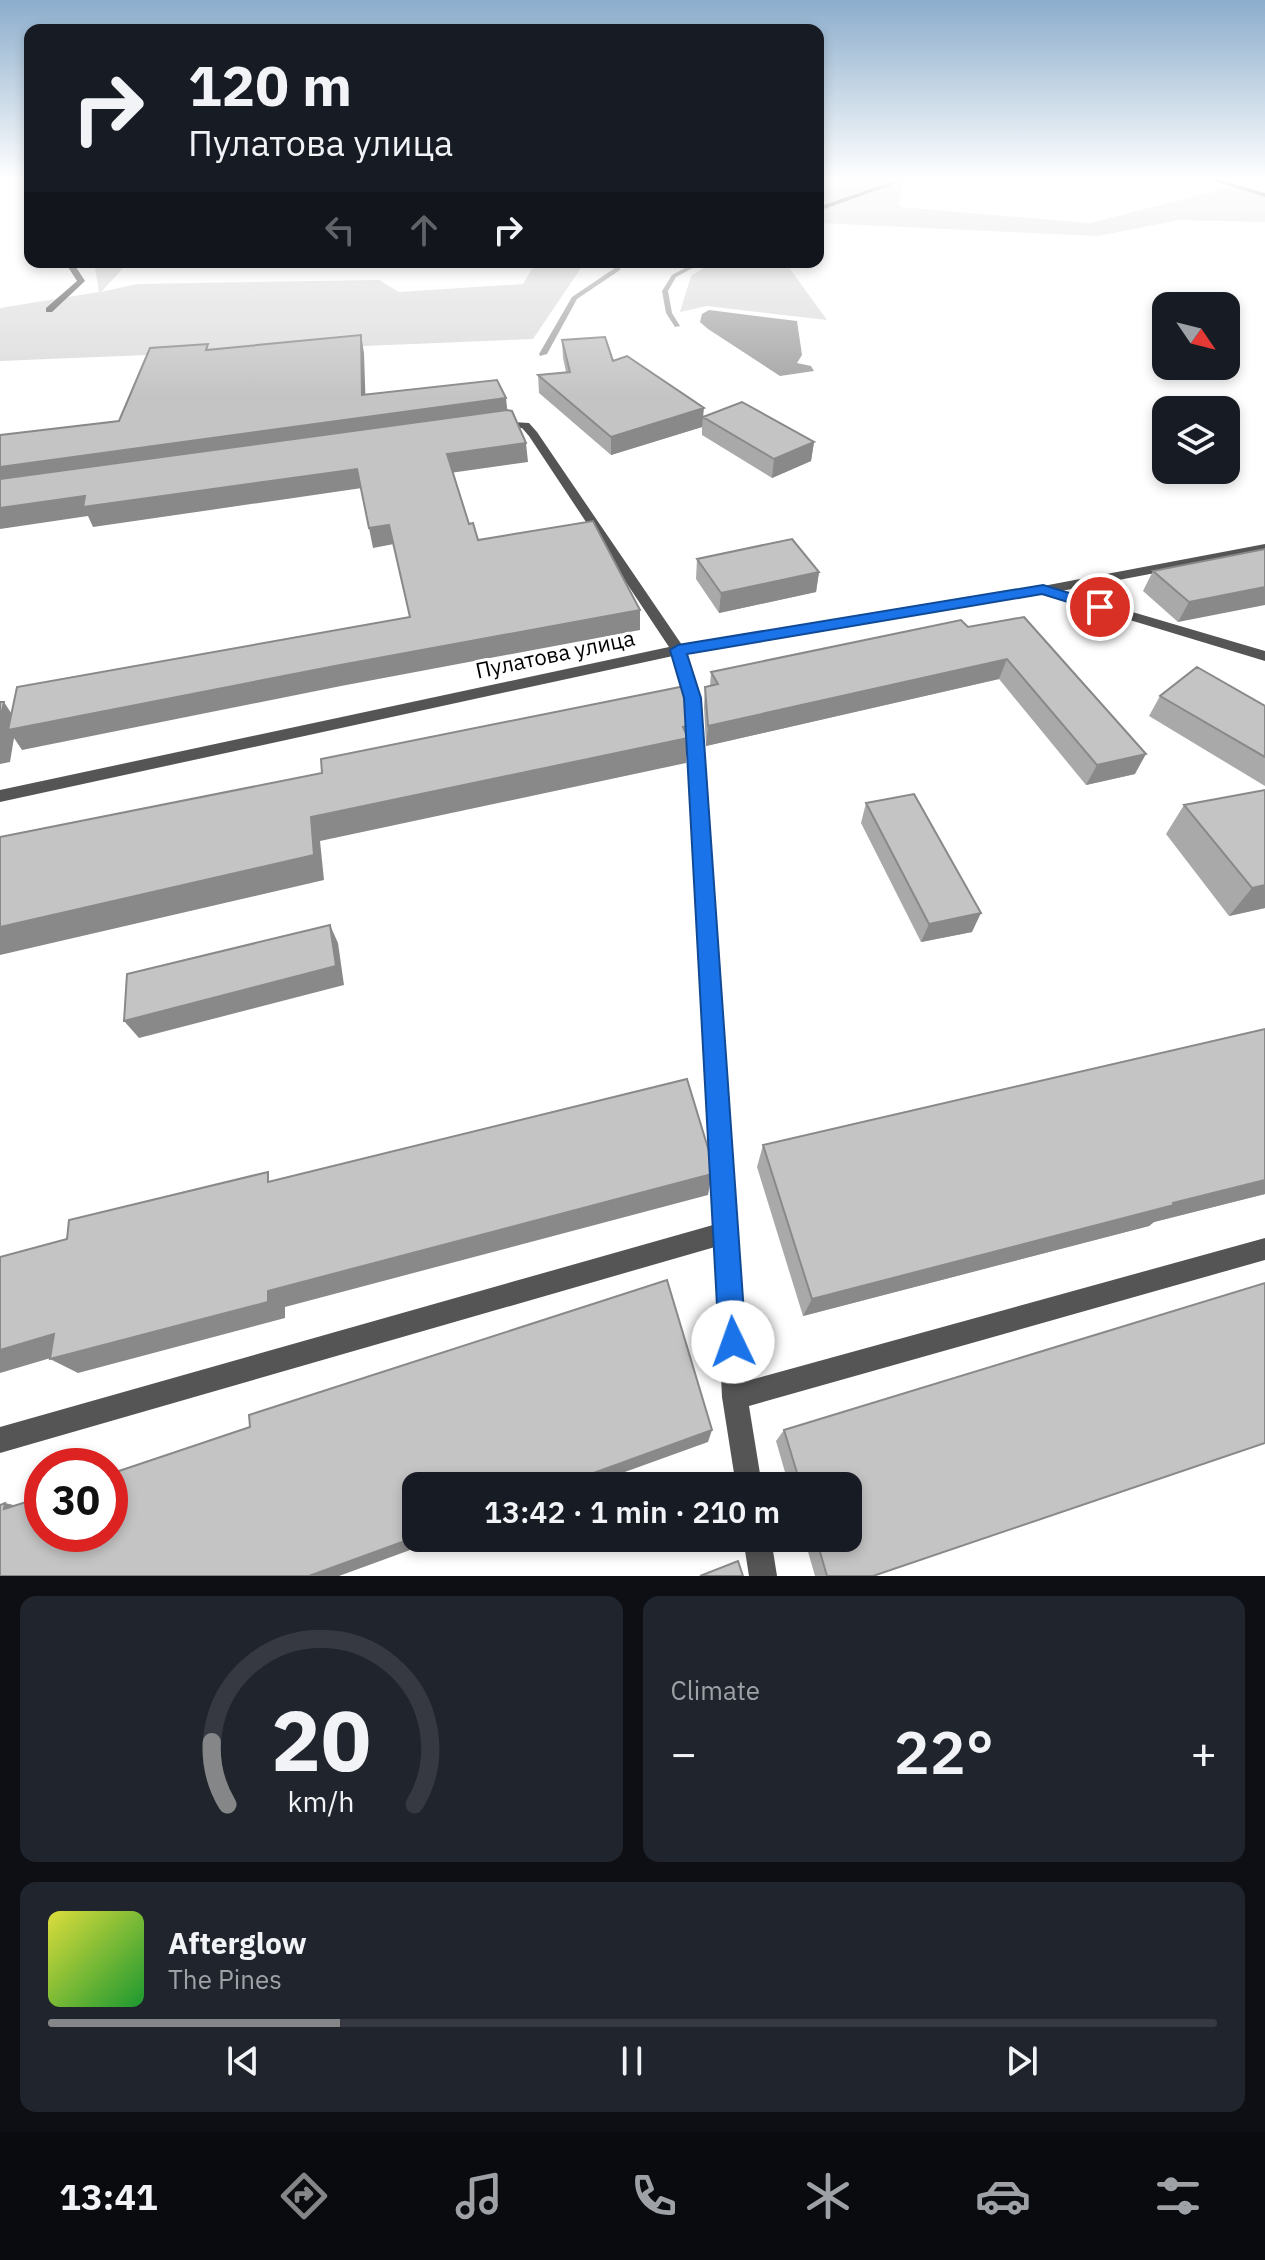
<!DOCTYPE html>
<html lang="en">
<head>
<meta charset="utf-8">
<style>
	:root { --surface:#171b24; --page:#20242c; --text:#f1f3f6; --muted:#9ea1a6; --line:#363941; --accent:#858687 }
	body { margin:0; font-family:"IBM Plex Sans",sans-serif; background:var(--page); color:var(--text); height:100vh; display:flex; flex-direction:column; font-size:30px; white-space:nowrap }
	* { box-sizing:border-box; margin:0 }
	p { font-size:26px; color:var(--muted) }
	.icon { flex:none; width:44px; height:44px; fill:none; stroke:currentColor; stroke-width:2; stroke-linecap:round; stroke-linejoin:round }
	.map { position:relative; height:1576px; overflow:hidden }
	.sheet { display:flex; flex-direction:column; gap:20px; padding:20px; background:#0d0f14; flex:1 }
	.sheet>* { flex:none }
	.guide { position:absolute; left:24px; top:24px; width:800px; height:244px; border-radius:16px; box-shadow:0 4px 12px #0003; background:#171b24; color:var(--text); overflow:hidden }
	.needle { width:52px; rotate:125deg }
	.controls { position:absolute; left:1152px; top:292px; display:grid; gap:16px }
	.controls a { display:grid; place-items:center; width:88px; height:88px; border-radius:16px; background:var(--surface); box-shadow:0 4px 12px #0003; font-size:40px }
	.speed { position:absolute; left:24px; top:1448px; display:flex; gap:16px; font-size:40px; font-weight:700; text-align:center }
	.speed>* { display:grid; place-content:center; width:104px; height:104px; border-radius:50%; background:var(--surface); box-shadow:0 4px 12px #0003; line-height:1 }
	.speed .limit { border:12px solid #d22; background:#fff; color:#111 }
	.pin { position:absolute; display:grid; place-items:center; width:68px; height:68px; color:#fff; margin:-34px; border:4px solid #fff; border-radius:50%; box-shadow:0 2px 8px #0007 }
	.me { position:absolute; width:88px; margin:-44px; rotate:357deg; stroke-linejoin:round; filter:drop-shadow(0 0 6px #0008) }
	.turn { display:flex; align-items:center; gap:28px; height:168px; padding:0 32px; font-size:36px }
	.turn .icon { width:104px; height:104px; stroke-width:2.5 }
	.turn b { display:block; font-size:56px; line-height:68px }
	.lanes { display:flex; align-items:center; height:76px; padding:0 32px; background:#0003; justify-content:center; gap:40px; direction:ltr }
	.lanes .off { opacity:.35 }
	.big { font-size:60px; font-weight:600; line-height:1.1 }
	.sheet .card { flex:1; display:flex; flex-direction:column; justify-content:center; gap:12px; min-width:0; padding:0 28px; border-radius:16px; background:var(--page) }
	.sheet .dial { align-items:center; gap:0 }
	.dial svg { height:208px; overflow:visible; fill:none; stroke:var(--line); stroke-width:7; stroke-linecap:round; text-anchor:middle }
	.dial text { fill:var(--text); stroke:none }
	.song { display:flex; align-items:center; gap:24px }
	.cover { width:96px; height:96px; border-radius:12px; background:linear-gradient(135deg,hsl(60 70% 55%),hsl(130 70% 35%)) }
	.played { height:8px; border-radius:4px; background:linear-gradient(90deg,var(--accent) 25%,var(--line) 25%) }
	.keys { display:flex; justify-content:space-around; direction:ltr }
	.heat { display:flex; justify-content:space-between; align-items:center; font-size:44px; direction:ltr }
	.sheet .tiles { flex:1; display:grid; gap:20px; grid-template-columns:1fr 1fr }
	.card:last-child { grid-column:span 2 }
	.trip { position:absolute; left:402px; top:1472px; width:460px; height:80px; border-radius:16px; background:var(--surface); box-shadow:0 4px 12px #0003; font-weight:600; line-height:80px; text-align:center }
	.tab-bar { display:flex; height:128px; justify-content:space-around; align-items:center; background:#090b0e; color:var(--muted) }
	.tab-bar .icon { width:56px; height:56px }
	.tab-bar .active { color:var(--accent) }
	.tab-bar b { font-size:36px; color:var(--text) }
	.map>svg:first-child { display:block }
</style>
</head>
<body>
<div class="map">
<svg width="1265" height="1576" viewBox="0 0 1265 1576">
	<rect width="100%" height="100%" fill="#fff"/>
	<!-- green -->
	<path fill="#dcdcdc" d="M818,177H907L903,178L899,207L1090,223L1228,188L1265,193V222L1179,220L1098,236L818,223Z
		M94,262H129L101,292L137,284L379,280L399,292L523,284L536,262H585L533,339L0,361V308L99,292Z
		M713,262H785L827,320L707,306L680,312L691,276Z"/>
	<!-- water -->
	<path fill="#a3a3a3" d="M709,310L797,321L802,355L797,363L811,366L814,371L780,376L708,329L700,322L702,314Z"/>
	<g fill="none" stroke-linecap="round" stroke-linejoin="round">
		<!-- stream -->
		<path fill="#a3a3a3" fill-rule="evenodd" d="M616,262H622L620,270L577,299L547,354L540,356L539,354L572,297L615,268Z
			M696,262H704L676,277L668,291L672,313L680,326L675,327L666,313L662,291L672,275Z"/>
		<!-- lane -->
		<path fill="#555" fill-rule="evenodd" d="M906,177H914L818,211V207Z
			M1201,177H1210L1265,193V197Z
			M70,262H78L76,267L85,281L52,312H46V308L77,281L68,267Z"/>
		<!-- street -->
		<path fill="#555" fill-rule="evenodd" d="M497,421L529,423L537,432L682,645L1043,586L1265,544V552L1061,591L1265,651V661L1044,594L686,653L700,698L747,1381L1265,1238V1260L749,1406L762,1486H736L722,1397L715,1247L0,1453V1427L713,1225L686,698L673,656L0,802V790L669,647L529,436L522,428L493,426L492,424Z
			M743,1538H771L777,1576H749Z"/>
	</g>
	<!-- wall -->
	<path fill="#a9a9a9" d="M562,340L613,361L704,416L814,442L811,461L772,478L702,435V427L611,455L539,393L538,375L566,372L563,358Z
		M1265,549L1178,622L1143,591L1153,571Z
		M697,559L819,572L816,592L719,613L696,579Z
		M1024,617L1135,774L1086,785L999,679L706,746L704,707L705,687L710,686L711,672Z
		M1160,696L1265,706V786L1149,716Z
		M1265,790V908L1229,916L1166,834L1184,805Z
		M866,803L972,932L921,942L861,823Z
		M1265,1029V1194L1154,1222L1149,1226L803,1316L757,1167L763,1145Z
		M1265,1283V1443L873,1576H815L804,1538H848V1486H789L776,1441L784,1430Z"/>
	<!-- shaded-wall -->
	<path fill="#898989" d="M361,335L364,353L366,413L362,395Z
		M506,398L508,416L0,488V467Z
		M704,408L702,427L611,455V437Z
		M814,442L811,461L772,478L774,459Z
		M526,443L528,462L450,473L447,454Z
		M357,469L362,488L93,527L88,516L0,529V508L85,496Z
		M389,525L394,544L373,548L369,528Z
		M819,572L816,592L719,613L721,593Z
		M1265,587V605L1178,622L1189,602Z
		M640,610V630L341,686L22,750L14,738L10,762L0,764V720L4,702L17,722Z
		M1007,659L999,679L706,746L708,726Z
		M687,726L686,763L320,841L324,880L0,955V927L311,817Z
		M1146,754L1135,774L1086,785L1097,765Z
		M1265,885V908L1229,916L1252,888Z
		M981,913L972,932L921,942L929,924Z
		M330,925L338,943L344,985L139,1038L124,1021Z
		M712,1174L708,1195L285,1307V1318L78,1373L50,1359L268,1291Z
		M1265,1180V1194L1154,1222L1149,1226L803,1316L812,1299L1173,1203Z
		M54,1334L81,1349L0,1373V1350Z
		M712,1430L708,1442L586,1486H558Z
		M5,1503L39,1511L4,1509Z
		M416,1537L443,1538L339,1576H309Z"/>
	<!-- building -->
	<path fill="#c4c4c4" stroke="#898989" stroke-width="2" d="M361,335L362,395L497,380L506,398L0,467V435L119,421L150,348L208,344L206,350Z
		M605,337L613,361L627,356L704,408L611,437L538,375L570,372L562,340Z
		M742,402L814,442L774,459L703,417Z
		M507,410L512,411L526,443L447,454L469,524L473,523L478,540L593,521L640,610L335,666L8,730L17,687L410,617L389,525L369,528L357,469L83,507L85,496L0,508V479Z
		M792,539L819,572L721,593L697,559Z
		M1265,549V587L1189,602L1153,571Z
		M1024,617L1146,754L1097,765L1007,659L708,726L705,687L718,684L711,672L961,620L968,627Z
		M1197,667L1265,706V757L1160,696Z
		M685,686L687,726L683,727L688,738L311,817L314,855L0,927V837L322,773L321,759Z
		M0,702H4L0,720Z
		M1265,790V885L1252,888L1184,805Z
		M914,794L981,913L929,924L866,803Z
		M330,925L336,966L124,1021L127,974Z
		M1265,1029V1180L1173,1203L1174,1205L812,1299L763,1145Z
		M687,1079L711,1158L712,1174L268,1291V1302L50,1359L54,1334L0,1350V1257L67,1239L69,1220L268,1172V1182Z
		M667,1280L712,1430L558,1486H416V1537L309,1576H0V1505L5,1503L4,1509L42,1497V1534H110V1474L250,1427L249,1415Z
		M1265,1283V1443L873,1576H827L816,1538H848V1486H801L784,1430Z
		M738,1561L743,1576H700Z"/>
	<!-- sky -->
	<linearGradient id="sky" x2="0" y2="1"><stop stop-color="#8cadcc"/><stop offset="0.45" stop-color="#fff"/><stop offset="1" stop-color="#fff" stop-opacity="0"/></linearGradient>
	<rect width="1265" height="397" fill="url(#sky)"/>
	<!-- route -->
	<path fill="#1a73e8" stroke="#114b97" stroke-width="2" d="M1043,585L1106,604L1108,607L1100,612L1042,594L687,654L701,698L746,1342L742,1352L733,1356L723,1352L719,1342L684,698L670,650L678,645Z"/>
	<g text-anchor="middle" stroke-width="6" stroke-linejoin="round" paint-order="stroke">
		<!-- street labels -->
		<g font-size="22" fill="#000" stroke="#fff">
			<text transform="translate(555 654) rotate(-12)" y="8">Пулатова улица</text>
		</g>
	</g>
</svg>
<div class="controls">
<a><svg class="needle" viewBox="-14 -14 28 28"><path d="M0-13l5 13h-10z" fill="#e53935"/><path d="M0 13l5-13h-10z" fill="#9ea1a6"/></svg></a>
<a><svg class="icon" aria-label="layers" viewBox="0 0 24 24"><path d="M12 4l9 5-9 5-9-5zM3 14l9 5 9-5"/></svg></a>
</div>
<div class="speed"><div class="limit">30</div></div>
<div class="pin" style="left:1100px;top:607px;background:#d93025"><svg class="icon" aria-label="arrive" viewBox="0 0 24 24"><path d="M6 21V4h12l-3 4 3 4H6"/></svg></div>
<svg class="me" style="left:733px;top:1342px" viewBox="-20 -20 40 40"><circle r="19" fill="#fff"/><path d="M0-13L10 11 0 6-10 11z" fill="#1a73e8"/></svg>
<div class="trip">13:42 · 1 min · 210 m</div>
<div class="guide">
<div class="turn"><svg class="icon" aria-label="right" viewBox="0 0 24 24"><path d="M7 20v-9h11M14 6l5 5-5 5"/></svg><div><b>120 m</b>Пулатова улица</div></div>
<div class="lanes"><svg class="icon off" aria-label="left" viewBox="0 0 24 24"><path d="M17 20v-9H6M10 6l-5 5 5 5"/></svg><svg class="icon off" aria-label="ahead" viewBox="0 0 24 24"><path d="M12 20V5M6 11l6-6 6 6"/></svg><svg class="icon" aria-label="right" viewBox="0 0 24 24"><path d="M7 20v-9h11M14 6l5 5-5 5"/></svg></div>
</div>
</div>
<section class="sheet">
<div class="tiles">
<div class="card dial"><svg viewBox="0 0 100 80">
<path d="M14 69A42 42 0 1 1 86 69"/>
<path d="M14 69A42 42 0 0 1 8 45" stroke="#858687"/>
<text x="50" y="56" font-size="32" font-weight="700">20</text>
<text x="50" y="72" font-size="11">km/h</text>
</svg></div>
<div class="card"><p>Climate</p>
<div class="heat"><a>−</a><b class="big">22°</b><a>+</a></div>
</div>
<div class="card">
<div class="song"><i class="cover"></i><div><b>Afterglow</b><p>The Pines</p></div></div>
<div class="played"></div>
<div class="keys"><svg class="icon" aria-label="previous" viewBox="0 0 24 24"><path d="M18 5L8 12l10 7zM5 5v14"/></svg><svg class="icon" aria-label="pause" viewBox="0 0 24 24"><path d="M8 5v14M16 5v14"/></svg><svg class="icon" aria-label="next" viewBox="0 0 24 24"><path d="M6 5l10 7-10 7zM19 5v14"/></svg></div>
</div>
</div>
</section>
<nav class="tab-bar">
<b>13:41</b>
<svg class="icon active" aria-label="directions" viewBox="0 0 24 24"><path d="M12 3l9 9-9 9-9-9zM9 14v-3h6M13 9l2 2-2 2"/></svg>
<svg class="icon" aria-label="music" viewBox="0 0 24 24"><path d="M9 18V5l10-2v13"/><circle cx="6" cy="18" r="3"/><circle cx="16" cy="16" r="3"/></svg>
<svg class="icon" aria-label="phone" viewBox="0 0 24 24"><path d="M5 4h4l2 5-3 2q2 4 5 5l2-3 5 2v4C11 20 4 13 5 4z"/></svg>
<svg class="icon" aria-label="climate" viewBox="0 0 24 24"><path d="M12 3v18M4 7l16 10M4 17L20 7"/></svg>
<svg class="icon" aria-label="car" viewBox="0 0 24 24"><path d="M5 17H2v-5l4-1 3-4h7l3 4 3 1v5h-3M9 17h6M6 11h13"/><circle cx="7" cy="17" r="2"/><circle cx="17" cy="17" r="2"/></svg>
<svg class="icon" aria-label="filters" viewBox="0 0 24 24"><path d="M4 7h16M4 17h16"/><circle cx="9" cy="7" r="2"/><circle cx="15" cy="17" r="2"/></svg>
</nav>
</body>
</html>
